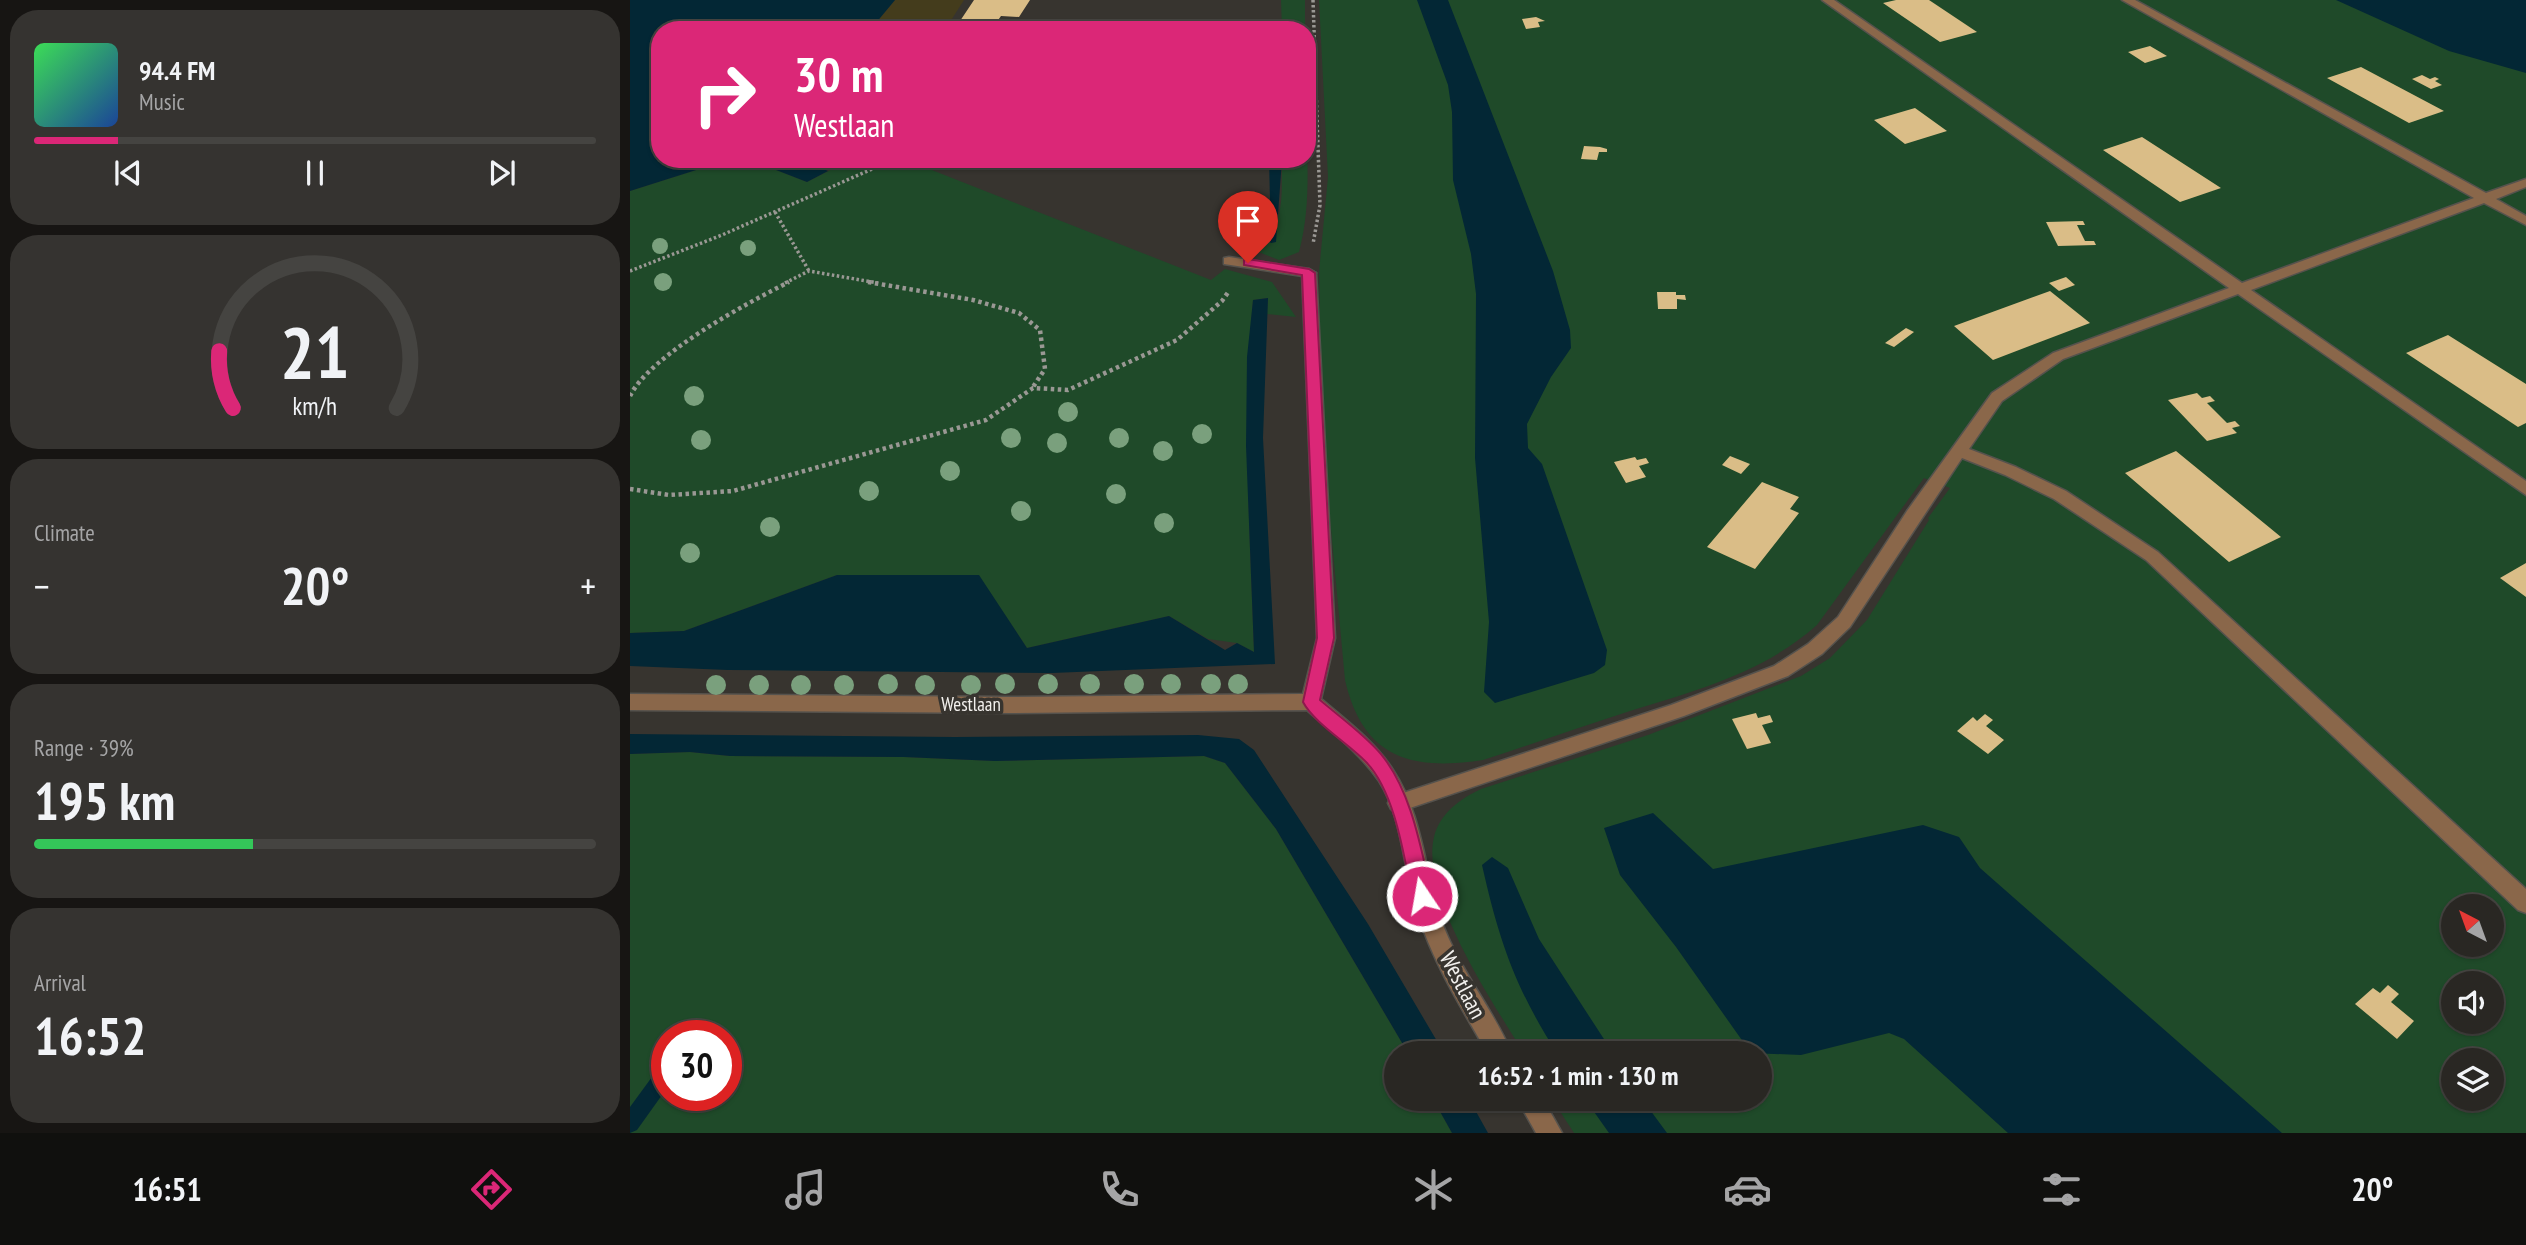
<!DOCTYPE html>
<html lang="en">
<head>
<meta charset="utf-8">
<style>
	:root { --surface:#292723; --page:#353330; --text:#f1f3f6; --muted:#a5a5a6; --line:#454441; --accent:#db2777 }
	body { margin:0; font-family:"PT Sans Narrow",sans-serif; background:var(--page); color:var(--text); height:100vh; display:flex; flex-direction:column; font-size:26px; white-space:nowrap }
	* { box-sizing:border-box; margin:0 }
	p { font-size:23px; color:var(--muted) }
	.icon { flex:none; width:38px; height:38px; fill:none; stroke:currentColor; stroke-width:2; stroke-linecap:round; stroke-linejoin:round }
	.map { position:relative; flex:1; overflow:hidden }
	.details { display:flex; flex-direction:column; gap:10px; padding:10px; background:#171513; width:630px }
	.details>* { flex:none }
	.guide { position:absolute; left:21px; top:21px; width:665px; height:147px; border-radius:28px; box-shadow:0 2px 5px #0004,0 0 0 2px var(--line); background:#db2777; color:#fff; overflow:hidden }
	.needle { width:46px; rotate:319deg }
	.fabs { position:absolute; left:1811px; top:894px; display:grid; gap:14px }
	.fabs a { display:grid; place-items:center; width:63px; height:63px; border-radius:50%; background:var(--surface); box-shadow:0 2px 5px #0004,0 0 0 2px var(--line); font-size:35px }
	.speed { position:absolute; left:21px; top:1020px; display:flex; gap:14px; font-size:35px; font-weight:700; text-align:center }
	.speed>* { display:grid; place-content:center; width:91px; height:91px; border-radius:50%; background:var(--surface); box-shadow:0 2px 5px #0004,0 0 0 2px var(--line); line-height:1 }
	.speed .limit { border:10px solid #d22; background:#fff; color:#111 }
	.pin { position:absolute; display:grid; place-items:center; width:60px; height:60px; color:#fff; margin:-72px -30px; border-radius:50% 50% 50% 0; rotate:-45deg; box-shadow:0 0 7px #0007 }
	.pin .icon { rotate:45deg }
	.me { position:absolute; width:77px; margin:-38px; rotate:348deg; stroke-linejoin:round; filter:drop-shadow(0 0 5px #0008) }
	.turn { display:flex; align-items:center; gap:24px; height:147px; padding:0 28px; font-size:32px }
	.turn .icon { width:91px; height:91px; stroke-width:2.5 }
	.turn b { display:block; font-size:49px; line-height:60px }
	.big { font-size:52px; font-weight:600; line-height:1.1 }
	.details .tile { flex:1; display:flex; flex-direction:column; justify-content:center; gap:10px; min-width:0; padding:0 24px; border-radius:28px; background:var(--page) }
	.details .dial { align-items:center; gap:0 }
	.dial svg { height:182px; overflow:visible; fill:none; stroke:var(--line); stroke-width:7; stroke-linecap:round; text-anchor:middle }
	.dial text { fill:var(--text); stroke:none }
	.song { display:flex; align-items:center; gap:21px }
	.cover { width:84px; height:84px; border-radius:10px; background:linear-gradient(135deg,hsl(130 70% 55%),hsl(220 70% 35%)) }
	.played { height:7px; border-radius:4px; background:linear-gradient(90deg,var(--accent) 15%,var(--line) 15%) }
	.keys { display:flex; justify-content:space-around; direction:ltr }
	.heat { display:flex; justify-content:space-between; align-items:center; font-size:38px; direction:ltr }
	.charge { height:10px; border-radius:5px; background:linear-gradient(90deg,#34c759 39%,var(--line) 0) }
	.trip { position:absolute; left:754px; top:1041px; width:388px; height:70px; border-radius:35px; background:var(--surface); box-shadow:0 2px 5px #0004,0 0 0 2px var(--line); font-weight:600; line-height:70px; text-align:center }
	.tab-bar { display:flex; height:112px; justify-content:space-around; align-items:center; background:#10100e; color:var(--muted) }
	.tab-bar .icon { width:49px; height:49px }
	.tab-bar .on { color:var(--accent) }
	.tab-bar b { font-size:32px; color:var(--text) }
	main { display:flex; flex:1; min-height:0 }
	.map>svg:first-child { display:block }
</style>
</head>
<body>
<main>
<section class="details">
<div class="tile">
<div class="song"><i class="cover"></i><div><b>94.4 FM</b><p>Music</p></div></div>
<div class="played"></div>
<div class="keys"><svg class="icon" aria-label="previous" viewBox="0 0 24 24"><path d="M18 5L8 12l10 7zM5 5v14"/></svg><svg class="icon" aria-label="pause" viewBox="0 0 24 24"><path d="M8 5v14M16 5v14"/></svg><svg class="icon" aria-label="next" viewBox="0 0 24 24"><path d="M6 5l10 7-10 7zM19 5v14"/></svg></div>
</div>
<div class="tile dial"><svg viewBox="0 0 100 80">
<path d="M14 69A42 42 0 1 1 86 69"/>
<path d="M14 69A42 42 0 0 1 8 44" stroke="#db2777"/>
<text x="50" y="56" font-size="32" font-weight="700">21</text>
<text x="50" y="72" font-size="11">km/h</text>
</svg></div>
<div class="tile"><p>Climate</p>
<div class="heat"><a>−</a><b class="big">20°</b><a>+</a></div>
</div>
<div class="tile"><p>Range · 39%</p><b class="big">195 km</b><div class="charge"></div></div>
<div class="tile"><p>Arrival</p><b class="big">16:52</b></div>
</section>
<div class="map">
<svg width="1896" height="1133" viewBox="0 0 1896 1133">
	<rect width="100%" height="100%" fill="#37342f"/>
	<!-- green -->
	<path fill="#1f4a29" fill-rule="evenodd" d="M651,0H675V30H652Z
		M689,0H1896V1133H944L922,1099H1130V1054L894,1053C864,1005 790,894 804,837C810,813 830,799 851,789L1018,735L1171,676L1200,658L1237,620L1299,520L1298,518L1320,488L1294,478L1187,625C1133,673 1067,690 1000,711C951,727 902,744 853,760C781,771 733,758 715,680L692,432L689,272L698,177ZM1824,906H1862V945H1824ZM1824,984H1862V1022H1824ZM1824,1060H1862V1099H1824Z
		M677,140C678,179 679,214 669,252L649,260L626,251L624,246C657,227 651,196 652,159H677Z
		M222,159H274L581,280L595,269L642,282L666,317L637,314L638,298L623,300C612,417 620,535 624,652L607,643L578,639L539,616L397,648L348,575H207L54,631L0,633V191L85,164H131L177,182Z
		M60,752L100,756L274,757L365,761L574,756L595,763L646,829L778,1053L766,1054V1099H803L822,1133H0V754ZM37,1036H96V1096H37Z"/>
	<!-- sand -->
	<path fill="#443c1c" d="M265,0H334L318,25L352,28L240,30Z"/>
	<!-- water -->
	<path fill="#032735" d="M0,0H265L240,30H30V159H173L198,171L177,182L131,164H85L0,191Z
		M787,0H818L923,271L940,330L941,348L921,377L897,424L898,448L912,464L977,650L975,665L964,673L865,703L854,692L859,622L845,458L846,294L841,254L823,180L822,112L818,85Z
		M1706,0H1896V73L1819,51Z
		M639,159H652L646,242L641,243L636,239L640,201Z
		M638,298L633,438L645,664L422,673L98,670L0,666V633L54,631L207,575H349L397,648L539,616L595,650L607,643L624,652L616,446L617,357L623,300Z
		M0,734L325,737L568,735L609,739L624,750L738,924L814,1053H778L646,829L595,763L574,756L365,761L274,757L100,756L60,752L0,754Z
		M1023,813L1083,869L1293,825L1329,837L1350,868L1652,1133H1378L1274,1039L1259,1033L1171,1055L1121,1053L1046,947L990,875L974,828Z
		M862,857L878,868L909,939L983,1053H927C885,988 869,940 852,865Z
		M803,1099H839L858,1133H822Z
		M955,1099H1012L1037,1133H979Z"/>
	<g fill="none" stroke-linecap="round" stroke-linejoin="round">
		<!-- stream -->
		<path fill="#032735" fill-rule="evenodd" d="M37,1063V1088L7,1130L0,1133V1107L30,1066Z"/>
	</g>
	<!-- building -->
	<path fill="#dabd87" d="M344,0H400L389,17L371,16L366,23L330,21Z
		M1266,0H1299L1347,32L1310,42L1253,3Z
		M906,17L915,21L908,22L910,27L896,29L892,19Z
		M1520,46L1537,56L1515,63L1498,52Z
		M1731,67L1814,111L1779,123L1697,78Z
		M1792,75L1800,79L1805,77L1809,79L1805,81L1812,85L1801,89L1782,79Z
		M1285,108L1317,131L1275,144L1244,120Z
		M1512,137L1591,188L1550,202L1473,150Z
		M954,146L970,147L977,149V152H969L967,160L951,159Z
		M1453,221L1455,225H1447L1455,241H1464L1466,245L1428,246L1416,222Z
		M1436,277L1445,285L1429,291L1419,283Z
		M1420,291L1460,323L1363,360L1324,326Z
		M1027,292H1046V295H1055L1056,300L1047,299V309H1028Z
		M1276,328L1284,332L1264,347L1255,343Z
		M1818,335L1896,384V423L1888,427L1776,353Z
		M1567,393L1572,398L1580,396L1585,401L1577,403L1597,423L1605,421L1610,426L1602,428L1607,433L1577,441L1538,400Z
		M1546,451L1651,537L1599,562L1495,473Z
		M1100,456L1120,464L1111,474L1092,465Z
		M1005,457L1007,460L1016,458L1019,463L1009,466L1016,477L996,483L984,462Z
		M1132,482L1169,497L1160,509L1169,513L1125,569L1077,547Z
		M1896,563V597L1870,578Z
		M1126,713L1128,718L1140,715L1143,722L1132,725L1141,743L1117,749L1102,719Z
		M1355,714L1363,720L1356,726L1374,740L1358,754L1327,731L1343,717L1347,721Z
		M1758,985L1769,994L1761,1002L1784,1021L1767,1039L1725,1004L1743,988L1750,993Z"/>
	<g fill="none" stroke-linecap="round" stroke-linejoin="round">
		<defs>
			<path id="service" d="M1192,0H1204L1612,283L1844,198L1492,0H1505L1856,193L1896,179V187L1866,199L1896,216V225L1854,203L1621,290L1896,481V495L1608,294L1433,359L1372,401L1339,449L1386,467L1436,491L1528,552L1896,889V913L1888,910L1516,560L1424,499L1375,475L1332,458L1220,627L1192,654L1158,676L1054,716L768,812L761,809L758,803L761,797L1041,705L1144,666L1178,644L1208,617L1277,511L1362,393L1423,353L1599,288Z
				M599,257L679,269L686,273L679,277L594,264V258Z"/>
			<path id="minor" d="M679,269L686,273L705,638L691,699C717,721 745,742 763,770C796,820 794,883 818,937C836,978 865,1013 882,1054H858C832,1009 804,964 788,915C773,872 774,820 749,781C730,753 702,732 677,710L378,713L0,710V694L378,697L673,694L687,638L672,273Z
				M887,1099H913L932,1133H906Z"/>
		</defs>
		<!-- service casing -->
		<use href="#service" stroke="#55524d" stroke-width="3"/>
		<!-- minor casing -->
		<use href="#minor" stroke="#55524d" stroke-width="3"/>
		<!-- path-far1 -->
		<path stroke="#9a9894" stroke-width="3.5" stroke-dasharray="2.5 2.5" stroke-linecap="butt" d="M683,0L690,205L683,244
			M145,212L179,271
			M0,271L92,235L265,159
			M155,283L179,271L248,283"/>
		<!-- path -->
		<path stroke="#9a9894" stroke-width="4.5" stroke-dasharray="3.5 3.5" stroke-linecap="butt" d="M238,282L343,300L389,313L410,330L415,369L403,387
			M0,396C20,355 117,303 159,282
			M0,489L39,495L103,491L356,420L403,388L438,390L547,340L592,301L599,291"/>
		<!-- service -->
		<use href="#service" fill="#8a674a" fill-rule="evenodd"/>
		<!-- minor -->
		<use href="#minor" fill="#8a674a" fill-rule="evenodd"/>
	</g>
	<!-- trees -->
	<g fill="#7aa07d">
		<circle cx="30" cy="246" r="8"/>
		<circle cx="118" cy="248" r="8"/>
		<circle cx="33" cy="282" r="9"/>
		<circle cx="64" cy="396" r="10"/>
		<circle cx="438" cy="412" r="10"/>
		<circle cx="572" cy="434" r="10"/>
		<circle cx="381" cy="438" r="10"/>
		<circle cx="489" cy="438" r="10"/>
		<circle cx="71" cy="440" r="10"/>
		<circle cx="427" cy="443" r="10"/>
		<circle cx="533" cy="451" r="10"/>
		<circle cx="320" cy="471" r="10"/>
		<circle cx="239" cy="491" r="10"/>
		<circle cx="486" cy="494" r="10"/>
		<circle cx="391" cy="511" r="10"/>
		<circle cx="534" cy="523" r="10"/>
		<circle cx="140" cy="527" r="10"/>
		<circle cx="60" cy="553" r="10"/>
		<circle cx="258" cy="684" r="10"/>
		<circle cx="375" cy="684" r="10"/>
		<circle cx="418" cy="684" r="10"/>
		<circle cx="460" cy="684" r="10"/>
		<circle cx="504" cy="684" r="10"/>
		<circle cx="541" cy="684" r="10"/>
		<circle cx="581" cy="684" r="10"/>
		<circle cx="608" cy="684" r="10"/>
		<circle cx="86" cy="685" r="10"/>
		<circle cx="129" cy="685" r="10"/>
		<circle cx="171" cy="685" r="10"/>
		<circle cx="214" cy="685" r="10"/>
		<circle cx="295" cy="685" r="10"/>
		<circle cx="341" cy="685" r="10"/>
	</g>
	<!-- route -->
	<path fill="#db2777" stroke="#8e194d" stroke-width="2" d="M618,259L679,269L685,273L704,638L690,700C710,717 734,734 751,754C782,792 791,849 802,896L799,902L792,904L785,902L782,896C774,856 765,792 736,762C719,744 684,723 673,702L687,638L672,275L614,265V260Z"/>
	<g text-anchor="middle" stroke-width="7" stroke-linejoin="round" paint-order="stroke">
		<!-- street labels -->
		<g font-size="19" fill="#f2f0ed" stroke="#37342f">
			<text x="341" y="711">Westlaan</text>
		</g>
		<!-- near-street labels -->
		<g font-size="23" fill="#f2f0ed" stroke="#37342f">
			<text transform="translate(833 985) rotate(62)" y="8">Westlaan</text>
		</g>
	</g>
</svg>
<div class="fabs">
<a><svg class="needle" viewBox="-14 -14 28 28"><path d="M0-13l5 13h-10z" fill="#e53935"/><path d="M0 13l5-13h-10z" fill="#a5a5a6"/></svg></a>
<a><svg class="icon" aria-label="sound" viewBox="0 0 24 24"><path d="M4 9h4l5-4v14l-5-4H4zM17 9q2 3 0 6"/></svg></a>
<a><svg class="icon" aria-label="layers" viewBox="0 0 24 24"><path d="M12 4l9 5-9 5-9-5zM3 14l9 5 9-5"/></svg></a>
</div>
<div class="speed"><div class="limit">30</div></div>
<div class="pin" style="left:618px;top:263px;background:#d93025"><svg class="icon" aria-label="arrive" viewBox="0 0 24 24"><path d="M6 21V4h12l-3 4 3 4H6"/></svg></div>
<svg class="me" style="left:792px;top:896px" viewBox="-20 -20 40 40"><circle r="17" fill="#db2777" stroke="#fff" stroke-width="3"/><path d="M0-11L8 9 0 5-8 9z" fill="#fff"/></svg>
<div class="trip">16:52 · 1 min · 130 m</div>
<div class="guide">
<div class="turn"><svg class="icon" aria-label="right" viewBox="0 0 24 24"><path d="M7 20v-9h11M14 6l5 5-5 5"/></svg><div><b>30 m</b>Westlaan</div></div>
</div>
</div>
</main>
<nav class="tab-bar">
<b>16:51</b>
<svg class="icon on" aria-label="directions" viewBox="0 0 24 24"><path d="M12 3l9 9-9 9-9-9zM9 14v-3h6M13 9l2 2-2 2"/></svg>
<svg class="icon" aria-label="music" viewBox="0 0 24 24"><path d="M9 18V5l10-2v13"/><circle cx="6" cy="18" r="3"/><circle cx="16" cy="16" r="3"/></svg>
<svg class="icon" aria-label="phone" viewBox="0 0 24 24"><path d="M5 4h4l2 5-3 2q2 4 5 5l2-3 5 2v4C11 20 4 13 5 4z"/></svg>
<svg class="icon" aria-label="climate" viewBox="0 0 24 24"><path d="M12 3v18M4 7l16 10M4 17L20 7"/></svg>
<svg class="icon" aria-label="car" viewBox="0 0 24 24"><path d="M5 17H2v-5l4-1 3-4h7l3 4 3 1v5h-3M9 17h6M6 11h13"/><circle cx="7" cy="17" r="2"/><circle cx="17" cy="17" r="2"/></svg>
<svg class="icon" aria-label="filters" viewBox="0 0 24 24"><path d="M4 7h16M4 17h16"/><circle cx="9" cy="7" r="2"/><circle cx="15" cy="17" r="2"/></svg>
<b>20°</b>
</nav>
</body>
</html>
